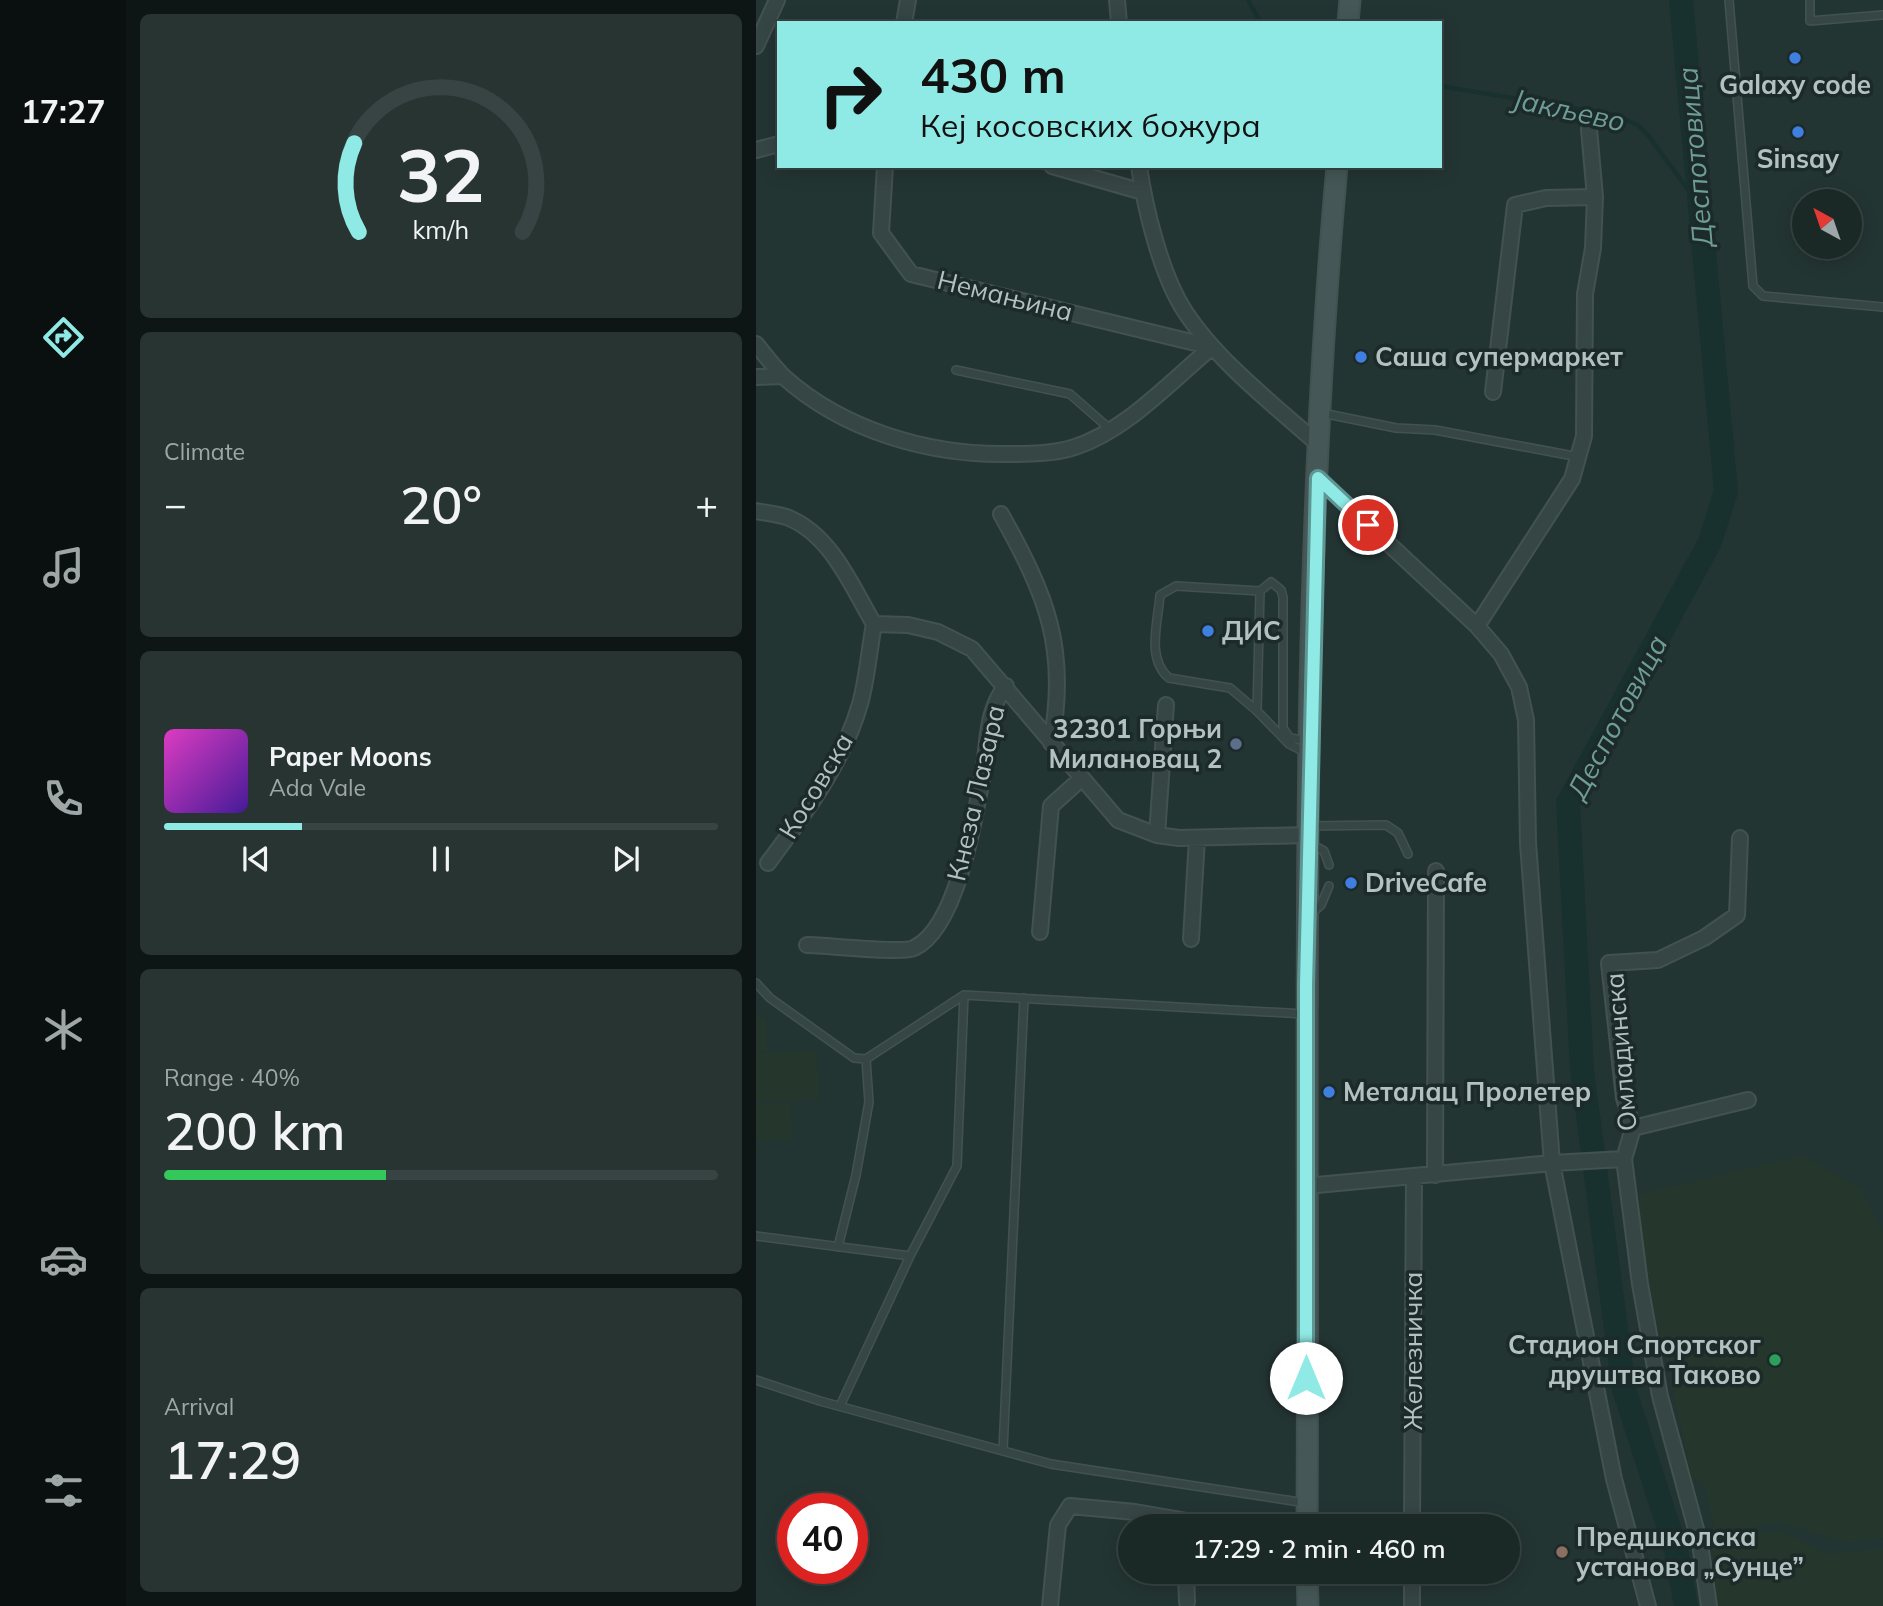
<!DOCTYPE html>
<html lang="en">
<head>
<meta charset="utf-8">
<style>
	:root { --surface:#1a2826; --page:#273432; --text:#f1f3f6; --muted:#9fa6a7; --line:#384443; --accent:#8fe9e4 }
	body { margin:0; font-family:Mulish,sans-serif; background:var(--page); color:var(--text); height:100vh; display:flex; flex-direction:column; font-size:26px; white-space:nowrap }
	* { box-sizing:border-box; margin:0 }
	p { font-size:23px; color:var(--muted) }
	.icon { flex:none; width:38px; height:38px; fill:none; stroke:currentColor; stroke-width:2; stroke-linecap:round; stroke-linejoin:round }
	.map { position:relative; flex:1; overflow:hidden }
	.details { display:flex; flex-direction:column; gap:14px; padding:14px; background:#0e1615; width:630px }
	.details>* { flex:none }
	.hud { position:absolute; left:21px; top:21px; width:665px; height:147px; border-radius:0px; box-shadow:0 4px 18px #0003,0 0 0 2px var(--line); background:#8fe9e4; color:#111; overflow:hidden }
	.needle { width:46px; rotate:320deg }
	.controls { position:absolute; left:1036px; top:189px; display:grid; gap:14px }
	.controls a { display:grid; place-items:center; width:70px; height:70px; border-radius:50%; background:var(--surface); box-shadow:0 4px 18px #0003,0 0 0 2px var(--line); font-size:35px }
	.speed { position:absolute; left:21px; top:1493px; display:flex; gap:14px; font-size:35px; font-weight:700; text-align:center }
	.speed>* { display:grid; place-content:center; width:91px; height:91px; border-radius:50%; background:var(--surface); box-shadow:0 4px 18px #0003,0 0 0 2px var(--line); line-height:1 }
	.speed .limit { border:10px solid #d22; background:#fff; color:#111 }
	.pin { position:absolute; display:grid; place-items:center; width:60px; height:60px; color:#fff; margin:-30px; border:4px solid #fff; border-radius:50%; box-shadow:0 2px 7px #0007 }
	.me { position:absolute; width:77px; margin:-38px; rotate:0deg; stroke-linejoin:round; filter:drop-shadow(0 0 5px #0008) }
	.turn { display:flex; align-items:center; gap:24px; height:147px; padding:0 28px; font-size:32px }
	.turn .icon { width:91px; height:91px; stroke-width:2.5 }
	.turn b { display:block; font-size:49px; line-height:60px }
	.big { font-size:52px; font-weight:600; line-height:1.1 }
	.details .tile { flex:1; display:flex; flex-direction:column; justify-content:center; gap:10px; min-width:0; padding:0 24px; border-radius:10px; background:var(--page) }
	.details .dial { align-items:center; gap:0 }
	.dial svg { height:182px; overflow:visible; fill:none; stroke:var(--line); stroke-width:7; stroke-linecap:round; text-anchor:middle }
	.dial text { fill:var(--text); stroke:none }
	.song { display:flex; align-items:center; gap:21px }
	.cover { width:84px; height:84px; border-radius:10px; background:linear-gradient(135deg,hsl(310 70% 55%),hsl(260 70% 35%)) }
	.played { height:7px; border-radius:4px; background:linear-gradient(90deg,var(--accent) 25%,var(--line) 25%) }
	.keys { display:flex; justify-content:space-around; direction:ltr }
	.heat { display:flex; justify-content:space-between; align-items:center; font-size:38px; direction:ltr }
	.charge { height:10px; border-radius:5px; background:linear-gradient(90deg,#34c759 40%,var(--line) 0) }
	.trip { position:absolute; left:362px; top:1514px; width:402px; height:70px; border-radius:35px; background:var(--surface); box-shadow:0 4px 18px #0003,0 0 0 2px var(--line); font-weight:600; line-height:70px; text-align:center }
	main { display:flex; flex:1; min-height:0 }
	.menu { display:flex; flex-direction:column; width:126px; justify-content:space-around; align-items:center; background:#0a100f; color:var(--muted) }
	.menu .icon { width:49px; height:49px }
	.menu .on { color:var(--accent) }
	.menu b { font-size:32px; color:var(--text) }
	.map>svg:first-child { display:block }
</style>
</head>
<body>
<main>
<nav class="menu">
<b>17:27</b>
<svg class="icon on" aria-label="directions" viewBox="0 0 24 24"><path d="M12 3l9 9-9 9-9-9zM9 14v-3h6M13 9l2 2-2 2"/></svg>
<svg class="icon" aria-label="music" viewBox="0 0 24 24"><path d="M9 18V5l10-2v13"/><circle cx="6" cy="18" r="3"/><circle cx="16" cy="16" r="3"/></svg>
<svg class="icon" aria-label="phone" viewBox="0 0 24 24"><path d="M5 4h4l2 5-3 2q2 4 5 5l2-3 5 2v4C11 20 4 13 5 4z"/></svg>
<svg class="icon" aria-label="climate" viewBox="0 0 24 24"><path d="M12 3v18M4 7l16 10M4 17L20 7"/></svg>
<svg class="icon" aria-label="car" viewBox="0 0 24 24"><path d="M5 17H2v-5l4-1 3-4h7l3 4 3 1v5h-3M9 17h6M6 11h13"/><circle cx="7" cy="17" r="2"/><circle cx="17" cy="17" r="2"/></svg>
<svg class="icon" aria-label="filters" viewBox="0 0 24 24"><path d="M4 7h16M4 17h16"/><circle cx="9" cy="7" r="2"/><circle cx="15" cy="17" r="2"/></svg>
</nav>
<section class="details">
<div class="tile dial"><svg viewBox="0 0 100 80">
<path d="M14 69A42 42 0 1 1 86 69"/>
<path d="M14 69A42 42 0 0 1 12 30" stroke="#8fe9e4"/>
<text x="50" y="56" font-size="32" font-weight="700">32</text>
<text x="50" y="72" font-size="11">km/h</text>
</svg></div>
<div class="tile"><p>Climate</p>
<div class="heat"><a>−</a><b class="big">20°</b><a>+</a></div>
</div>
<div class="tile">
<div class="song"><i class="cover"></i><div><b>Paper Moons</b><p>Ada Vale</p></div></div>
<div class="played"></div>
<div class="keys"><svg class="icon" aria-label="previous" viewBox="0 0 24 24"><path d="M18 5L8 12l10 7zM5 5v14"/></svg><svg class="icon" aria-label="pause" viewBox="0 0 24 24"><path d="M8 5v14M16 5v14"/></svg><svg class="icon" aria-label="next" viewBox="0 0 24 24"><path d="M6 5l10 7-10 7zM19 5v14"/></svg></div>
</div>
<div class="tile"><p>Range · 40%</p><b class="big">200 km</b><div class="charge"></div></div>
<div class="tile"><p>Arrival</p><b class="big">17:29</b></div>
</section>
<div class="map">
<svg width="1127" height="1606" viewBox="0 0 1127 1606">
	<rect width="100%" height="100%" fill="#233533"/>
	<!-- green -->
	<path fill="#25362c" d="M0,1018H10L11,1052H0Z
		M61,1050L63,1099L0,1102V1053Z
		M35,1103L36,1139L0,1141V1105Z
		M1045,1155L1105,1188L1127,1233V1538L1092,1543L1023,1523L960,1533L946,1480L936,1479L884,1241L883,1195Z
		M1024,1530L1072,1554L1127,1548V1606H960L953,1545Z"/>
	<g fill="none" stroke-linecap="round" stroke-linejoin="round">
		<!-- stream -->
		<path stroke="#18312f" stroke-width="4.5" d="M492,0L505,23
			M684,86L859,115L882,125L892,135L944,206"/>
		<!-- river -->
		<path stroke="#18312f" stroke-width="24" d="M925,0L970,491L954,542L812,803L826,1070L868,1389L920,1550L930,1606"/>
		<defs>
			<path id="lane" d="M973,0L997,286L1007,296L1127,307
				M1054,0V21L1127,15
				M200,370L314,394L355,430
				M566,413L640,428L679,430L823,457
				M501,711L474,688L413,678C390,659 402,622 404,595L420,586L504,591
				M551,753L533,744L501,711L504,591L515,582L525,590L527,597V728L534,738L553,741
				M553,826L630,825L642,833L652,854
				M555,844L568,851L573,865
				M554,915L565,905L573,886
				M0,983L14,998L98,1058L110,1059L208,995L549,1014
				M0,1236L154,1256
				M82,1247L100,1175L113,1102L110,1059
				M0,1380L64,1401L295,1464L550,1503
				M84,1406L154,1256L201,1166L208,995
				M247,1450L268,998"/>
			<path id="street" d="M361,0L363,23
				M148,23L152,0
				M0,46L21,0
				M0,150L23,144
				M129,166L125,233L155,274L456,347
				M296,166L387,192
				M383,166C389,209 405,274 428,310C459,359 518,405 562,444
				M0,344C9,355 18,367 28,377C87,430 172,455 250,454C272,454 298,454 319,447C371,430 415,381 456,347
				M0,377L27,376
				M737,392L759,205L790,198L839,197L833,129
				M562,478L721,626L745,654L763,687L770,720L772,843L796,1163L858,1479L892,1606
				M0,511C10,513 23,514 33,518C76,536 96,587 118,624L152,625L182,632L216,649L362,820L401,835L423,838L552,835
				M245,514C290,595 313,648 295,743
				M721,626L816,479L828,436L829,294L837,248L839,197
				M401,835L410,705
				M12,863C48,815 87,763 104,704C111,679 113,651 118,624
				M284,932L295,806L326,778
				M435,939L441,838
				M51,945C70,945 146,954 158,948C202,928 220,812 228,767C232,739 231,709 250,686
				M877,1128L992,1100
				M679,1175L680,871
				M550,1186L796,1163L868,1159
				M551,1523L656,1526
				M656,1526L658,1176
				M430,1572L431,1602
				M294,1606L302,1525L314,1506L379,1512L460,1526
				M656,1606V1572
				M953,1606L944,1544L904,1396L884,1284L868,1159L877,1128L868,1098L853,963L902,960L948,938L981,915L984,838"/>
			<path id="secondary" d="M592,23L594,0
				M551,1526C554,1073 540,618 581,166
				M551,1572L552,1606"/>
		</defs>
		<!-- lane casing -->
		<use href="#lane" stroke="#435251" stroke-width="10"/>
		<!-- street casing -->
		<use href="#street" stroke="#435251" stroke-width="18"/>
		<!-- secondary casing -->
		<use href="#secondary" stroke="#435251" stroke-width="23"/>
		<!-- lane -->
		<use href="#lane" stroke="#364644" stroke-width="7"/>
		<!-- street -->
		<use href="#street" stroke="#364644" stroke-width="14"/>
		<!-- secondary -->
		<use href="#secondary" stroke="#455857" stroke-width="19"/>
	</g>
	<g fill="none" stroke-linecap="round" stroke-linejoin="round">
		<defs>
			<path id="route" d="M550,1378V985L562,478L612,525"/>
		</defs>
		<!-- route casing -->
		<use href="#route" stroke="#5d9794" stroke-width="18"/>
		<!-- route -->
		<use href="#route" stroke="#8fe9e4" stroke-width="12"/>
	</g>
	<!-- markers -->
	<g fill="#3f7fe0" stroke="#1c2a29" stroke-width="2.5">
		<circle cx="1039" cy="58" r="7"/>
		<circle cx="1042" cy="132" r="7"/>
		<circle cx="605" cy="357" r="7"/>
		<circle cx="452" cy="631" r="7"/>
		<circle cx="595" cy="883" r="7"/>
		<circle cx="573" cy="1092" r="7"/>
	</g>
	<circle fill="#5c6f8a" stroke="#1c2a29" stroke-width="2.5" cx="480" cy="744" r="7"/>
	<circle fill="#2e9e5b" stroke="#1c2a29" stroke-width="2.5" cx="1019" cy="1360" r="7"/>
	<circle fill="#8d6e63" stroke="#1c2a29" stroke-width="2.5" cx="806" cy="1552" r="7"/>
	<g text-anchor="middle" stroke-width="7" stroke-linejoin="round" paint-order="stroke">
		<!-- poi labels -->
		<g font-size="26" font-weight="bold" fill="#b1c2c1" stroke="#1c2a29" text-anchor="start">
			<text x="1039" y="94" text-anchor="middle">Galaxy code</text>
			<text x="1042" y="168" text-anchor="middle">Sinsay</text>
			<text x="619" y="366">Саша супермаркет</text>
			<text x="466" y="640">ДИС</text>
			<text x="466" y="738" text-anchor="end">32301 Горњи<tspan x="466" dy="30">Милановац 2</tspan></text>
			<text x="609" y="892">DriveCafe</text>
			<text x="587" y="1101">Металац Пролетер</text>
			<text x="1005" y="1354" text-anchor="end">Стадион Спортског<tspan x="1005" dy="30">друштва Таково</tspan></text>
			<text x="820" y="1546">Предшколска<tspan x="820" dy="30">установа „Сунце”</tspan></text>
		</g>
		<!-- street labels -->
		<g font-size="26" fill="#b1c2c1" stroke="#1c2a29">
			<text transform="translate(249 296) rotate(14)" y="9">Немањина</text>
			<text transform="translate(60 786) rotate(-59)" y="9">Косовска</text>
			<text transform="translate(220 793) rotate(-77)" y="9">Кнеза Лазара</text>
			<text transform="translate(865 1052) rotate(-95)" y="9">Омладинска</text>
			<text transform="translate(657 1351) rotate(-90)" y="9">Железничка</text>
		</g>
		<!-- water labels -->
		<g font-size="28" font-style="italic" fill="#6e9d98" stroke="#1c2a29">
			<text transform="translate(813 110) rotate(12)" y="10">Јакљево</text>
			<text transform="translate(939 157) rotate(-95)" y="10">Деспотовица</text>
			<text transform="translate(861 717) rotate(-62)" y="10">Деспотовица</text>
		</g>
	</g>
</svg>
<div class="controls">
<a><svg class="needle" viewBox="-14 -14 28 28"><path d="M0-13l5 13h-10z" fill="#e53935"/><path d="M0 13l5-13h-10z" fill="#9fa6a7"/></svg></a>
</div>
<div class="speed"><div class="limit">40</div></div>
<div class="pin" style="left:612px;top:525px;background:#d93025"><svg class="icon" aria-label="arrive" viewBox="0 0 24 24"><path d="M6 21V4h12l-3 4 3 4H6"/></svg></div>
<svg class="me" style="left:550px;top:1378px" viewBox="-20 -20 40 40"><circle r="19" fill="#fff"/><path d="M0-13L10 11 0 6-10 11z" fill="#8fe9e4"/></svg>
<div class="trip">17:29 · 2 min · 460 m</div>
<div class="hud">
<div class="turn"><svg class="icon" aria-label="right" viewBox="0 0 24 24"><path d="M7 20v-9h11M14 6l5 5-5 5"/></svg><div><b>430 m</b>Кеј косовских божура</div></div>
</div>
</div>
</main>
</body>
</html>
